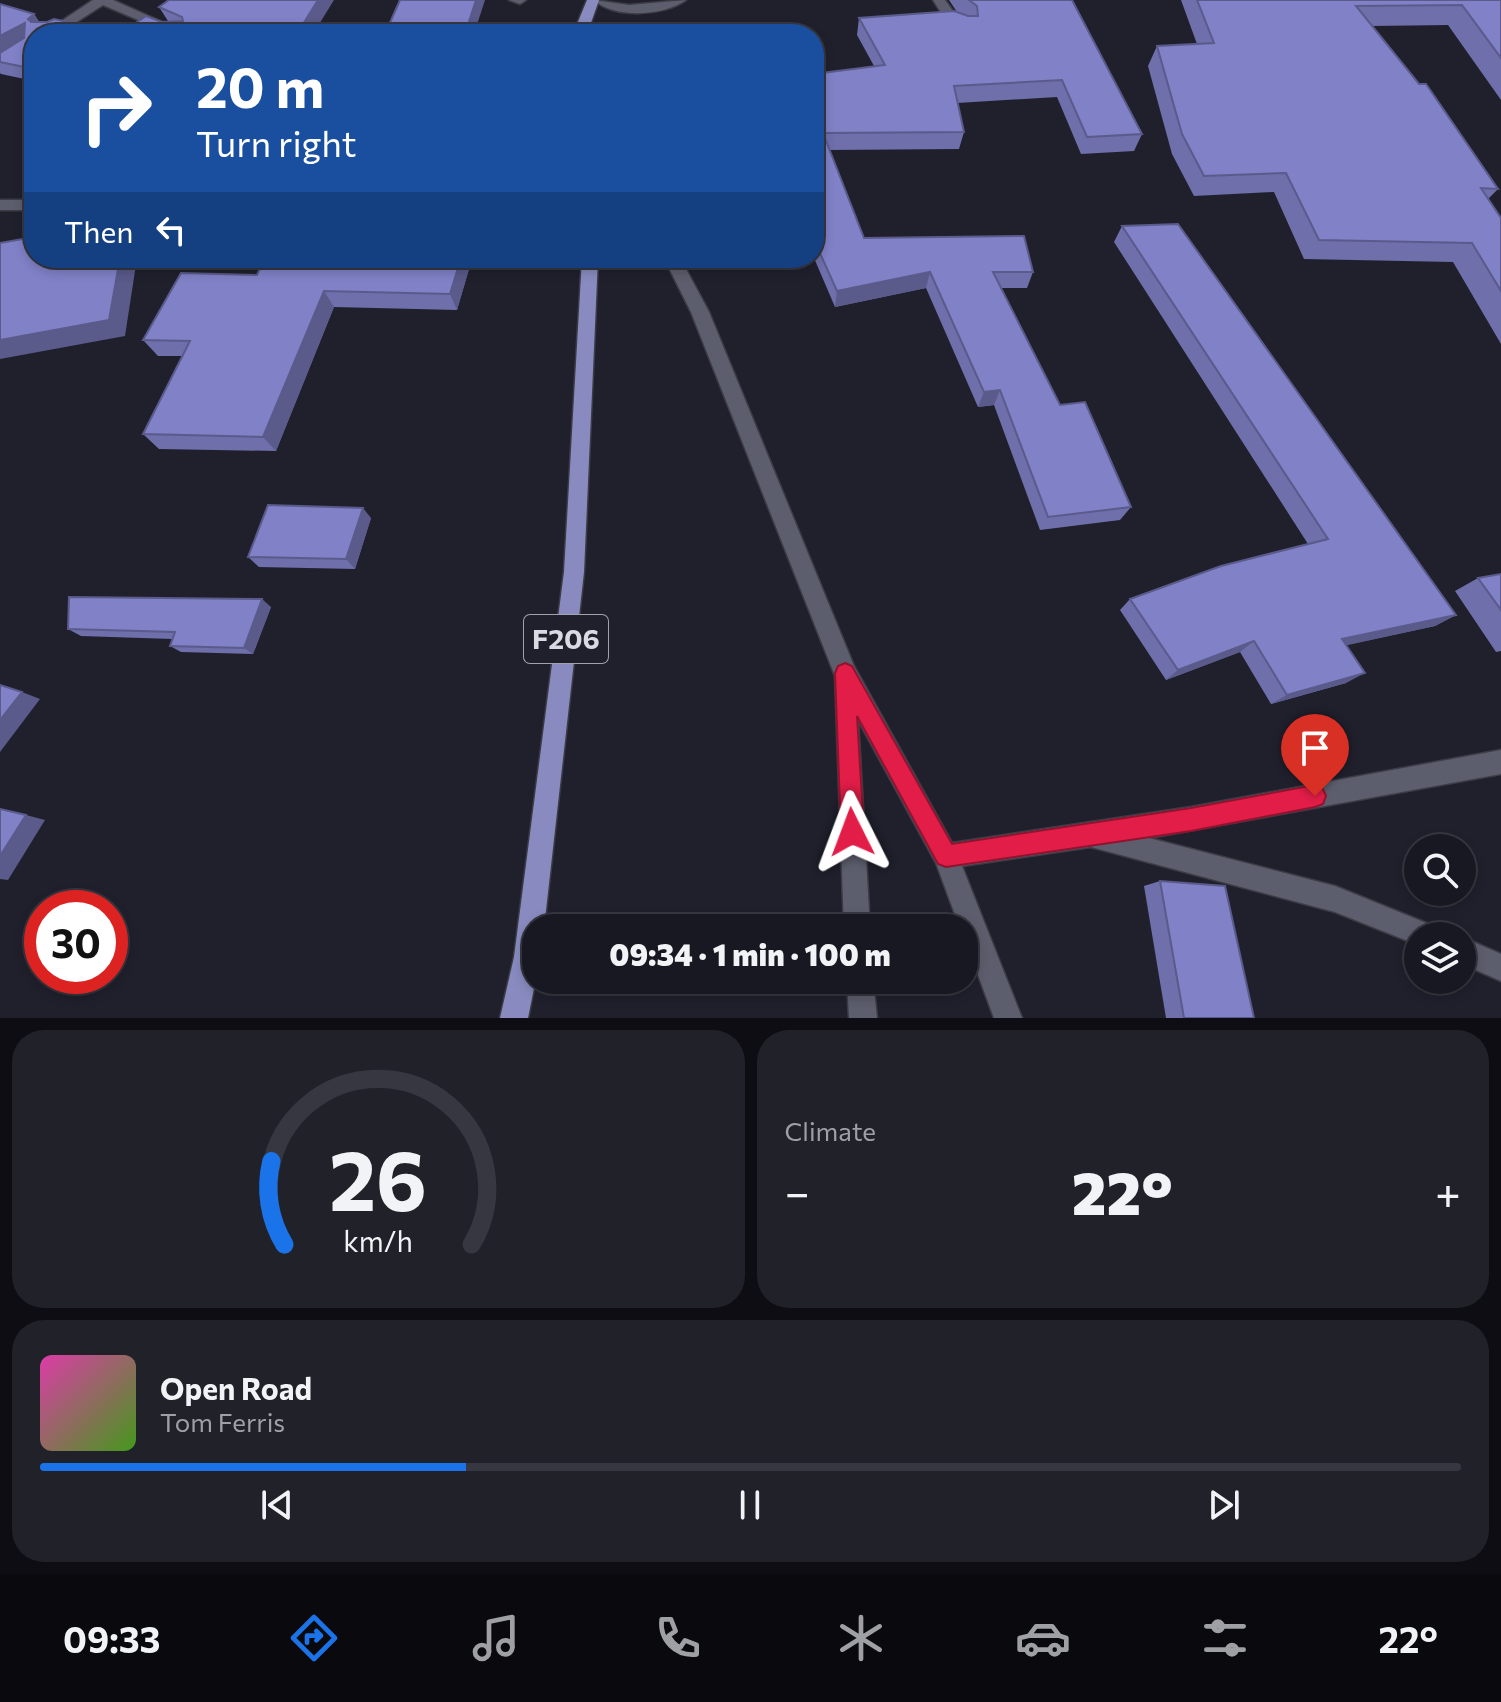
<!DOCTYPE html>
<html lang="en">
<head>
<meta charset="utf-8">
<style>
	:root { --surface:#181822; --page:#21212a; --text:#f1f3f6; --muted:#9fa0a5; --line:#363740; --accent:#1a73e8 }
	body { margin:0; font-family:Commissioner,sans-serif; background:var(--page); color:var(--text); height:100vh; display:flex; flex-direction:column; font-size:30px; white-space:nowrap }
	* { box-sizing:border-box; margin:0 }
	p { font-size:26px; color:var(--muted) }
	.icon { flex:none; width:44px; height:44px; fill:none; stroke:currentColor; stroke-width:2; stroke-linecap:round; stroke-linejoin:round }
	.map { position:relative; height:1018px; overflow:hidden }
	.panel { display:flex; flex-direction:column; gap:12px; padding:12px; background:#0d0d13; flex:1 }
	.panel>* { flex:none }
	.guide { position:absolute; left:24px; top:24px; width:800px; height:244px; border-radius:32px; box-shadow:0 4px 12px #0003,0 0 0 2px var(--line); background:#1a4fa0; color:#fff; overflow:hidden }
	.buttons { position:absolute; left:1404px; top:834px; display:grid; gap:16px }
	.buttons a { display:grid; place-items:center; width:72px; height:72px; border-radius:50%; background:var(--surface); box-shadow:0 4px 12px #0003,0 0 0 2px var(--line); font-size:40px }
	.speed { position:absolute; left:24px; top:890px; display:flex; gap:16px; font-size:40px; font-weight:700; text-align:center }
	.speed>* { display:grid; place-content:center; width:104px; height:104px; border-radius:50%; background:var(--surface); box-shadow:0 4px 12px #0003,0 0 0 2px var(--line); line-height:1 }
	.speed .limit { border:12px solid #d22; background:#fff; color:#111 }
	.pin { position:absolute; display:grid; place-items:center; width:68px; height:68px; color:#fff; margin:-82px -34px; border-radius:50% 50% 50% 0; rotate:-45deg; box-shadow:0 0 8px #0007 }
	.pin .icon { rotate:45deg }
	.me { position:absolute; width:88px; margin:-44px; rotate:357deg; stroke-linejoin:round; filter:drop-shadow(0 0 6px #0008) }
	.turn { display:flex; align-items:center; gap:28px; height:168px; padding:0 40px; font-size:36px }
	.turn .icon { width:104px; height:104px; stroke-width:2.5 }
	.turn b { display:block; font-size:56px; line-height:68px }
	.then { display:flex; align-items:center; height:76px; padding:0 40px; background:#0003; gap:16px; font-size:30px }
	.big { font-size:60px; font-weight:800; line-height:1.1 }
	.panel .tile { flex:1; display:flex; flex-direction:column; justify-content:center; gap:12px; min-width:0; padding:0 28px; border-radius:32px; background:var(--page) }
	.panel .dial { align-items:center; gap:0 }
	.dial svg { height:208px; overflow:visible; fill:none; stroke:var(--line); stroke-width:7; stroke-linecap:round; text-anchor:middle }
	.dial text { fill:var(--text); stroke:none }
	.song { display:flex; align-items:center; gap:24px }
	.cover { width:96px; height:96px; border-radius:12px; background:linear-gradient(135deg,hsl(320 70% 55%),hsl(100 70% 35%)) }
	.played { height:8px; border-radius:4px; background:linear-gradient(90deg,var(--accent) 30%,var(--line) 30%) }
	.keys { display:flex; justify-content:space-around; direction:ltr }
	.heat { display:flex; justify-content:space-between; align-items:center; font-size:44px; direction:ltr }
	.panel .tiles { flex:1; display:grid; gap:12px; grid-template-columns:1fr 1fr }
	.tile:last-child { grid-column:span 2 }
	.trip { position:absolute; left:522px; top:914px; width:456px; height:80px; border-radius:32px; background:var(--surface); box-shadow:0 4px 12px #0003,0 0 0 2px var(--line); font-weight:800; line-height:80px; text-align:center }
	.menu { display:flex; height:128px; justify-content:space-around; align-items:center; background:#0a0a0e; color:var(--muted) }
	.menu .icon { width:56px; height:56px }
	.menu .on { color:var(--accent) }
	.menu b { font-size:36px; color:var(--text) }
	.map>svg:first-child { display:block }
</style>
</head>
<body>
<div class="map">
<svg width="1501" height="1018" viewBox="0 0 1501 1018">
	<rect width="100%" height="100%" fill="#20202d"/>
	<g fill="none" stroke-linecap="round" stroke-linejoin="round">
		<defs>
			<path id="street" d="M93,0H113L189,34H171L103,5L58,34H42Z
				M509,0H526L520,4Z
				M594,0L629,5L686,0C664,16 615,19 594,0Z
				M933,0H945L955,14L971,25V31C952,32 942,14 933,0Z
				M0,200H34V210H0Z
				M664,258H680L709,312L854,666L952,843L1191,807L1501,750V774L1149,838L1335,886L1436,927L1440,936H1418V945L1335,912L1091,847L962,866L1022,1018H994L964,937V928H960L936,863L858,720L870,928H844L835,676L691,312Z
				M1462,937L1501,954V981L1462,964Z
				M847,980H873L877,1018H849Z"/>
			<path id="primary" d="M587,0H599L587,34H573Z
				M582,258H598L584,572L544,928H536V978L528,1018H500L514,957L564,572Z"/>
		</defs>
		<!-- street casing -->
		<use href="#street" stroke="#3c3c46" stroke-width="3"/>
		<!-- primary casing -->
		<use href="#primary" stroke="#3c3c46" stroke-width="3"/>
		<!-- street -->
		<use href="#street" fill="#5d5e6d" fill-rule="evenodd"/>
		<!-- primary -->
		<use href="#primary" fill="#898bc0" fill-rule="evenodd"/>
	</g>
	<!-- wall -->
	<path fill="#6e6fab" d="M949,0H1072L1142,134L1134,151L1081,154L1057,97L957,103L964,132L959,149L829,150L864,238L1033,272L1027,288H1001L1060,405L1131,507L1120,520L1040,530L994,405L978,407L926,288L835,307L814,258H809H814V74L874,66L857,35L859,18L957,12Z
		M1181,0H1501V100L1448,25L1372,26L1498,189L1488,199L1501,218V344L1453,262L1304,259L1274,192L1194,196L1172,154L1148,66L1157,46L1197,44Z
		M159,7L315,31L34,34V81L1,74L0,73V62L34,14L39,22L121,33L168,21Z
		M1122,226L1456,615L1435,626L1346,645V683L1271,704L1240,652L1166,680L1120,610L1130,599L1308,544L1114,242Z
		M265,258H478L475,269H469L457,310L334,307L276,451L159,449L143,434L183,356H158L143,340L257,275Z
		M371,518L355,569L259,567L248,557Z
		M1501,574V651L1496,652L1455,591L1478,578Z
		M271,607L253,654L181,652L170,646L172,639L81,636L68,629Z
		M1160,881L1254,1018H1166L1144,886Z"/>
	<!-- shaded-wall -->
	<path fill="#5a5a8b" d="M318,0H334L313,34L300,29Z
		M476,0H485L474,34H465Z
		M34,14L44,29L39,34L28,19Z
		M25,23L34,35L0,57V36Z
		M120,258H137L125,336L0,359V340Z
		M461,258H465L469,269L457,310L450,294Z
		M471,258H478L475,269Z
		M930,272L926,288L835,307L837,291Z
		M324,291L334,307L276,451L263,437Z
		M1000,390L994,405L978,407L984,392Z
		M363,508L371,518L355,569L346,559Z
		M262,599L271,607L253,654L244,648Z
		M1456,615L1435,626L1325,650L1342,639Z
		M1254,641L1240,652L1166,680L1178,670Z
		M1365,673L1346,683L1271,704L1287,695Z
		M22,692L40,699L0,752V720Z
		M26,815L45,820L8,880L0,879V856Z"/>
	<!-- building -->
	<path fill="#8081c7" stroke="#5a5a8b" stroke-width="2" d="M169,0H318L300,29L344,34H34V69L0,62V53L24,38L25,23L0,36V4L34,14L28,19L31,22H47L54,19L121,33L146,16L162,22L183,21L182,17L159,7Z
		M400,0H476L465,34H385Z
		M969,0H1072L1142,134L1087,137L1062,80L954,86L964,132L823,133L864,238L1024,236L1033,272H993L1060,405L1085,402L1131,507L1048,517L1000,390L984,392L930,272L837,291L815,242H814V130L820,129L814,112V74L885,65L859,18L954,11L968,16H978L977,6Z
		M1197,0H1501V58L1462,5L1356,6L1419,84H1426L1498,189L1481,188L1501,218V291L1472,243L1319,240L1286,173L1204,176L1182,134L1157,46L1214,43Z
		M1178,224L1456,615L1342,639L1365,673L1287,695L1254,641L1178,670L1130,599L1221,566L1328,539L1122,226Z
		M34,237V258H120L109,320L0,340V243Z
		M265,258H461L450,294L324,291L263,437L143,434L190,341L143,340L181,273L257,275Z
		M268,505L363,508L346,559L248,557Z
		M1501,574V610L1478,578Z
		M69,597L262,599L244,648L170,646L175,632L68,629Z
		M0,685L22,692L0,720Z
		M0,809L26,815L0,856Z
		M1160,881L1225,886L1254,1018H1184Z"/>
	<!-- route -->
	<path fill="#e11d48" stroke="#92132f" stroke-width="2" d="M845,663L852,666L952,844L1191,808L1315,785L1323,789L1326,796L1323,804L1315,807L1191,831L946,867L938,864L857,716L864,832L860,840L852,844L844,840L841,832L835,673L838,666Z"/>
	<g text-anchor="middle" stroke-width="8" stroke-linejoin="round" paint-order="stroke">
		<!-- shield labels -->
		<rect fill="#20202d" stroke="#a2a2ac" stroke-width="2" x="524" y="615" width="84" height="48" rx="6"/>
		<g font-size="28" font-weight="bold" fill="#d9dae2">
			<text x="566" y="649">F206</text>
		</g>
	</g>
</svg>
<div class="buttons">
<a><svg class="icon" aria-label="search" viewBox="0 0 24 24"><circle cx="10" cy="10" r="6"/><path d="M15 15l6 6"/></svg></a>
<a><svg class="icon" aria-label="layers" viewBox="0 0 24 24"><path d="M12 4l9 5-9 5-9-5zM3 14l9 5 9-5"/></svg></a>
</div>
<div class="speed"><div class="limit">30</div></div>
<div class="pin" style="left:1315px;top:796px;background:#d93025"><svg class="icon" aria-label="arrive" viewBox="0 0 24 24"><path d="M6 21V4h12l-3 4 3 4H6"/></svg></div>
<svg class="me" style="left:852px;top:832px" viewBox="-20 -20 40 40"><path d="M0-17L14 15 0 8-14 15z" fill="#e11d48" stroke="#fff" stroke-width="4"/></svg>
<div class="trip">09:34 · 1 min · 100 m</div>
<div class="guide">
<div class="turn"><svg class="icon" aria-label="right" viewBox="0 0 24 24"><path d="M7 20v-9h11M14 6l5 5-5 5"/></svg><div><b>20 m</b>Turn right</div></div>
<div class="then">Then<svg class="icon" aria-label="left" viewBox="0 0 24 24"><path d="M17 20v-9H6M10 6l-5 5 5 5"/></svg></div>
</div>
</div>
<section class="panel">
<div class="tiles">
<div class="tile dial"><svg viewBox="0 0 100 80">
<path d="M14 69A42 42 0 1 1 86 69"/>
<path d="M14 69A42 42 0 0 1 9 37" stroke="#1a73e8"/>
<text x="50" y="56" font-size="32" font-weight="700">26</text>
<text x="50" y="72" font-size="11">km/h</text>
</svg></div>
<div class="tile"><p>Climate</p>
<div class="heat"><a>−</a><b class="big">22°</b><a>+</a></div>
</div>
<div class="tile">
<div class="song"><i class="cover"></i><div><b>Open Road</b><p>Tom Ferris</p></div></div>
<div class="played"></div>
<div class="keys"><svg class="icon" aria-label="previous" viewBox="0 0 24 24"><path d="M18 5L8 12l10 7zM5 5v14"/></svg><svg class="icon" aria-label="pause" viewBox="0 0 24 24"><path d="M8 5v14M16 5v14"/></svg><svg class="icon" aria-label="next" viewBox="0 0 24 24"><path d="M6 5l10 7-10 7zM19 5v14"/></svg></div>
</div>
</div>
</section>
<nav class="menu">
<b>09:33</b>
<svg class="icon on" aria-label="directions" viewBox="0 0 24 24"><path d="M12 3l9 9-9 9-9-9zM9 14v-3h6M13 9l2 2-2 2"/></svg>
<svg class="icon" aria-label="music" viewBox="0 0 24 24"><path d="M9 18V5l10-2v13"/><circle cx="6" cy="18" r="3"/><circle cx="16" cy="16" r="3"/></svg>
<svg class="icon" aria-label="phone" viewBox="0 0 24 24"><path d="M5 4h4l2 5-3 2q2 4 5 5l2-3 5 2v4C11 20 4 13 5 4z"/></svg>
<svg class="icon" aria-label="climate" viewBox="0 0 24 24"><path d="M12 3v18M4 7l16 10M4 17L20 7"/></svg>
<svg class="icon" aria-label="car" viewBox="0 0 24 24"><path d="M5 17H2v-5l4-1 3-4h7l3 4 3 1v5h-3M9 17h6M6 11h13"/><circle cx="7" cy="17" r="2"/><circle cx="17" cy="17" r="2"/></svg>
<svg class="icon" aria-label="filters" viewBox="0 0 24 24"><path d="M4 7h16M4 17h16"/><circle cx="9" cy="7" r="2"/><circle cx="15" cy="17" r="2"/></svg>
<b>22°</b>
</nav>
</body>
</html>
